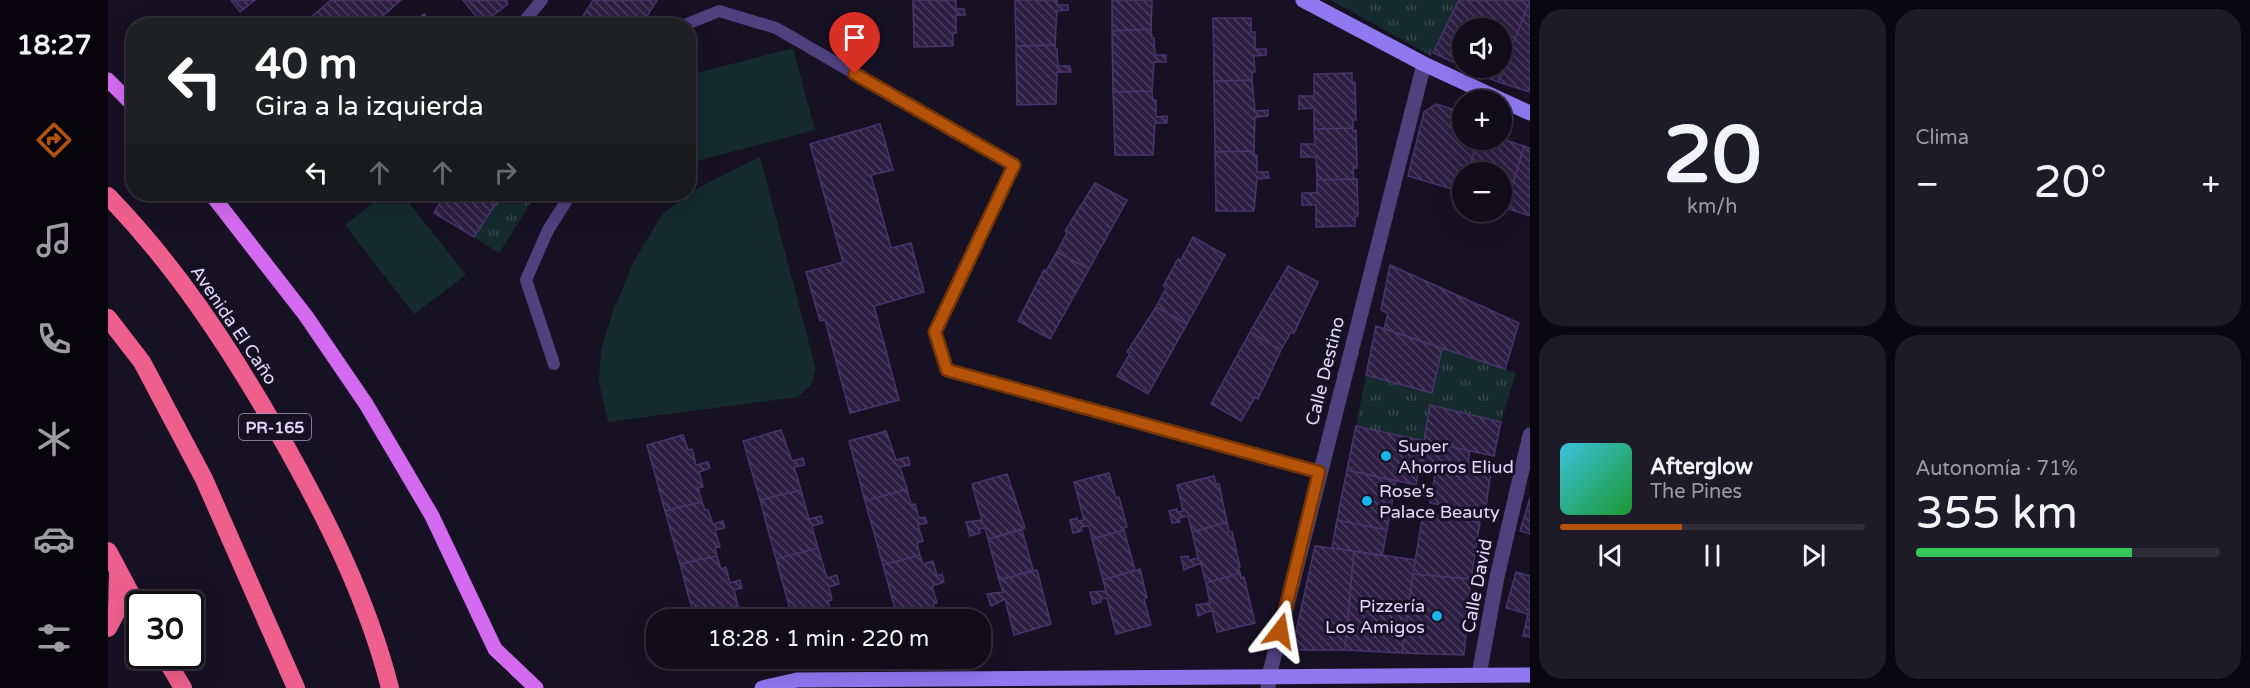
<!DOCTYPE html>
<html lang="es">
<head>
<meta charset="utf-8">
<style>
	:root { --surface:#110d1b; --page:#1e1b28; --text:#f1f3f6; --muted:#9c9ca3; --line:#302d3a; --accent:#b45309 }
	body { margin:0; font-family:"Varela Round",sans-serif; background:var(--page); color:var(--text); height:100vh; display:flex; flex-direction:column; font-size:22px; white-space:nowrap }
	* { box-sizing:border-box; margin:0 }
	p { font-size:20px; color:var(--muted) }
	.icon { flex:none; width:33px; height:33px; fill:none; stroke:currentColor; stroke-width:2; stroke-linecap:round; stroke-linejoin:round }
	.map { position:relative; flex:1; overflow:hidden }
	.sheet { display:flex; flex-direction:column; gap:9px; padding:9px; background:#09070f; width:720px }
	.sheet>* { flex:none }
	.banner { position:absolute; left:18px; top:18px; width:570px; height:183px; border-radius:24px; box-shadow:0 6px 24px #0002,0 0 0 2px var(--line); background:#202124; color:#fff; overflow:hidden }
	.buttons { position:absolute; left:1344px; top:18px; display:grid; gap:12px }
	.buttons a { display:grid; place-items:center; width:60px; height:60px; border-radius:50%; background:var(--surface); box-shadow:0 6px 24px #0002,0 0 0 2px var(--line); font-size:30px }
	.speed { position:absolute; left:18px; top:591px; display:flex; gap:12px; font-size:30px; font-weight:700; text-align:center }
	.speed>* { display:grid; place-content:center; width:78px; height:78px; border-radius:50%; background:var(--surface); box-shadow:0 6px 24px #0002,0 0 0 2px var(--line); line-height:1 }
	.speed .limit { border:3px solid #111; border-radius:9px; background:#fff; color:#111 }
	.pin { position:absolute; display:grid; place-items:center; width:51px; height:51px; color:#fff; margin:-62px -26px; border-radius:50% 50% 50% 0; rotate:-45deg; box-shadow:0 0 6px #0007 }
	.pin .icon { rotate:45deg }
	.me { position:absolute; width:66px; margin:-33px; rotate:14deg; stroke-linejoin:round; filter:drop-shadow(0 0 4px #0008) }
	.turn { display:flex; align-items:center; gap:21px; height:126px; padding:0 30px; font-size:27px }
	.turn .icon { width:78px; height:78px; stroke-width:2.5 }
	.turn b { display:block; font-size:42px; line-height:51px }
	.lanes { display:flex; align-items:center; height:57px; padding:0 30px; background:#0003; justify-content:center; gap:30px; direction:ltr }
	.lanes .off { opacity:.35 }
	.big { font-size:45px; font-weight:600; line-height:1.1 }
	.sheet .widget { flex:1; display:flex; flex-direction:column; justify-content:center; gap:9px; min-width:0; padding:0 21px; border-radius:24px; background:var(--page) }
	.sheet .dial { align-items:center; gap:0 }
	.dial b { font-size:78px; line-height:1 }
	.song { display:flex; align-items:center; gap:18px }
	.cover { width:72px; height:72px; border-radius:9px; background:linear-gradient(135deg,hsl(190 70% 55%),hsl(130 70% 35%)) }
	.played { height:6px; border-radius:3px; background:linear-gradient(90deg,var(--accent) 40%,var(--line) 40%) }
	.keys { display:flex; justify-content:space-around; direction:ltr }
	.heat { display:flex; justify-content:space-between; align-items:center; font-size:33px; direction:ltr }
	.charge { height:9px; border-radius:4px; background:linear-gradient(90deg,#34c759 71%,var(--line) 0) }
	.sheet .tiles { flex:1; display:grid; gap:9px; grid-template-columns:repeat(2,1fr) }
	.trip { position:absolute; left:538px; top:609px; width:345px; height:60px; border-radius:24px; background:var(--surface); box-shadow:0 6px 24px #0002,0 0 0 2px var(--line); font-weight:600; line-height:60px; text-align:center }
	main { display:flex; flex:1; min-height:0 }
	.menu { display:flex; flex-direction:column; width:108px; justify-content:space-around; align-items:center; background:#07050b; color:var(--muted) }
	.menu .icon { width:42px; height:42px }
	.menu .selected { color:var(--accent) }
	.menu b { font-size:27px; color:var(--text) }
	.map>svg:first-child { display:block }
</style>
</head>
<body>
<main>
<nav class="menu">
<b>18:27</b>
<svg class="icon selected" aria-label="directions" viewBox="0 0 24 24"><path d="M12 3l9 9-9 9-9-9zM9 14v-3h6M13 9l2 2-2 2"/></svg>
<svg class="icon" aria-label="music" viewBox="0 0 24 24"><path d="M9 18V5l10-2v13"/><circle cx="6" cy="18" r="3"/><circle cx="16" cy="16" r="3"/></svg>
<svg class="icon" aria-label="phone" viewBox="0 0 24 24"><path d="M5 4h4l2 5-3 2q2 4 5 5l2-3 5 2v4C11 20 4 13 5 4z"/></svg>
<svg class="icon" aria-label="climate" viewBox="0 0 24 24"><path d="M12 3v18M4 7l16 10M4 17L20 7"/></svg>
<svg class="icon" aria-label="car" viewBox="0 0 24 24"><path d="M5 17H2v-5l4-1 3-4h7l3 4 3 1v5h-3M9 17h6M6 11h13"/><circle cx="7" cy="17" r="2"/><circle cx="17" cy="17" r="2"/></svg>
<svg class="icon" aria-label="filters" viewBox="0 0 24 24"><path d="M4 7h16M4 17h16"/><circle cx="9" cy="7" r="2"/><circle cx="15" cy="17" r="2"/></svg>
</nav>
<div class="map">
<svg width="1422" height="688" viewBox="0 0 1422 688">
	<defs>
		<pattern id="grass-tufts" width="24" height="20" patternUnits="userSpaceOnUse" patternTransform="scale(1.5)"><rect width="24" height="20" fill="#152b2d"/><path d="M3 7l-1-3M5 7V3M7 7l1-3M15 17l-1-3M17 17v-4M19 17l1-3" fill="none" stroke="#37494c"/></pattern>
		<pattern id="building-back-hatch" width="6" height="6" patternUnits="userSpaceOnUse" patternTransform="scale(1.5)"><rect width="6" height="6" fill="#2c1f43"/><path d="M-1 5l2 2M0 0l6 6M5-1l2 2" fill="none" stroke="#4a3f5f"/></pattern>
	</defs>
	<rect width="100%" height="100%" fill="#171124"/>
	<!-- grass -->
	<path fill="url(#grass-tufts)" d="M1223,0H1351L1323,56Z
		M394,194H428L391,253L366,237Z
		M1334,348L1408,373L1393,422L1322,406L1316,441L1248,426L1258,375L1323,393Z"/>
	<!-- pitch -->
	<path fill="#152b2d" d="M685,48L707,130L581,163V75Z
		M652,157L708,370L703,385L690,397L500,422L491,382L493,350L505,311L526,261L555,213L592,187Z
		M277,194H294L358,275L306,314L237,225Z"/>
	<!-- building -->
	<path fill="url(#building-back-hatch)" stroke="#48346d" stroke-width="1.5" d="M123,0H147L132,12Z
		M223,0H293L263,26H193Z
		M355,0H398L400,4L374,24Z
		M485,0H549L533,26H469Z
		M805,0H848V9H856L857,15H848V33H845V46L806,47Z
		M907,0H949V5H960V10L949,11L947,45L908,46Z
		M1004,0H1044L1043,29L1004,31Z
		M1351,0H1422L1390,82L1357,68H1394V28H1354V66L1325,53Z
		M1422,0V92L1390,82Z
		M316,14L325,26H302Z
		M1105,18H1143V32H1147V49H1158V55L1146,56L1147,72H1144V80L1106,81Z
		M1043,29L1044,38H1046L1047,55H1058V62H1046L1044,91L1005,92L1004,31Z
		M947,45V49H949L950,66H962L963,72H949L948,104L909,105L908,46Z
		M1244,73V82H1247L1248,120H1245V128L1206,129V108L1191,109V96H1206V74Z
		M1144,80L1147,111L1160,110V116L1147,117L1146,151L1107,152L1106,81Z
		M1044,91L1045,100H1048V117L1059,116V123H1047L1045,155H1007L1005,92Z
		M1328,104L1354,112V140H1362L1361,144L1368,147L1360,172H1354V176L1351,175L1347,190L1300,176L1316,112Z
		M772,124L785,170L763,175L783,248L803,243L816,292L766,306L791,400L742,413L717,320L712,321L698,272L735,262L702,144Z
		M1245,128V131L1248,130L1249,168H1245L1246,179L1209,180L1208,157H1193V144H1207L1206,129Z
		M1394,139L1416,146L1398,208L1394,206V172H1360L1370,140Z
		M1416,146L1422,148V216L1398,208Z
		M1146,151V155H1149V172H1160L1161,178L1149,179L1146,211H1108L1107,152Z
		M1249,179L1250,216H1247V226L1208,227V205H1194V193H1209V180Z
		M987,183L1019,200L981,269L949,252L959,233L957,231Z
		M337,194H394L366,237L326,213Z
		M1085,237L1117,255L1079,324L1048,307L1058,288L1055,286L1070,259L1073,260Z
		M949,252L981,269L942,339L910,321L936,270L938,271Z
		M1282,265L1411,323L1397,369L1276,329L1280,313L1273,310Z
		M1180,266L1210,282L1186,333L1183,332L1173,350L1142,332Z
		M1048,307L1079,324L1040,394L1009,376L1022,353L1019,352Z
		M1268,326L1334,348L1324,393L1258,375Z
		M1142,332L1173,350L1150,399L1147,397L1133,421L1103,404Z
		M1322,405L1393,422L1386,456L1316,441Z
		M1248,426L1316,441L1308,485L1239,470Z
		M673,430L684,461L695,458L697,465L686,467L693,490L652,500L635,441Z
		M778,431L788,460L800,457L802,465L792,467L799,489L757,501L741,441Z
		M575,435L580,450L584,449L588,465L600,462L602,468L591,472L595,487L590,488L594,502L557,511L539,445Z
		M1316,441L1362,451L1360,462L1384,465L1377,513L1322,503L1327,474L1311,470Z
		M1239,470L1288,481L1279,530L1229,520Z
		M1001,473L1008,498L1011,497L1019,527L1015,528L1016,530L984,539L981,526L973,527L974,531L965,533L962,520L969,518L970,521L976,520L966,482Z
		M899,474L917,528L880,539L877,528L871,529L872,533L862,536L858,522L874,520L864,484Z
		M1106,476L1108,484H1111L1119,522L1084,532L1080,516L1071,518L1072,522L1064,523L1061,511L1069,509V512L1075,511L1069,485Z
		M799,489L803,505L807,504L811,518L817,517L819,523L810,525L815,541L809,543L812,555L775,565L757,501Z
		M693,490L701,519L713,516L715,523L704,526L710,548L668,559L652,500Z
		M1422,498V534L1412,531Z
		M594,502L597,510H600L605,524L615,521L617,528L607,530L612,547L607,548L609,556L572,564L557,511Z
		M1315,513L1372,522L1363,579L1305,574Z
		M1229,520L1279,530L1274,556L1224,548Z
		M1119,522L1121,532L1124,531L1132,567H1130L1132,573L1098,583L1093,563L1076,570L1073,557L1080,556L1081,560L1090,558L1084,532Z
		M914,530L925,570L891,580L880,539Z
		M1016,530L1027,570L995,580L984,539Z
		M1207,546L1246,551L1237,650H1184Z
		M710,548L719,578L729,575L731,584L721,587L724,600L720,601L725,617L715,620H685L668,559Z
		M1246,551L1307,560L1294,653L1237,650Z
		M812,555L815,564L825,561L829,576L834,574L836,582L824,586L829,603L825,604L829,616L816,620H790L775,565Z
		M609,556L613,569L618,567L622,583L632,580L634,588L626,590L630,606L624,607L627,620H587L572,564Z
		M1032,569L1039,598L1036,599L1043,625L1008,634L999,598L992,599L993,602L985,604L982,592L998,591L995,580Z
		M929,570L943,624L906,635L897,599L883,606L879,594L895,592L891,580Z
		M1408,572L1422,576V637L1415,636L1420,614L1398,608Z
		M1132,573L1133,578L1136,577L1147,623L1109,632L1104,610L1090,616L1088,605L1102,603L1098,583Z
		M1305,574L1363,579L1356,655L1294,653Z"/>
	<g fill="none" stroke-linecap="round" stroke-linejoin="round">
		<!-- lane -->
		<path stroke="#4d417e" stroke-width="12" d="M412,26L434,0
			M574,26L611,11L668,28L906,166L827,332L839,370L1211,472
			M446,364L418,280L440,230L463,194"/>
		<!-- street -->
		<path stroke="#4d417e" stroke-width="15" d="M1371,675L1389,577L1422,435
			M1160,688L1161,676L1316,64"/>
		<!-- secondary -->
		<path stroke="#8e79f1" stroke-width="15" d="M1195,0L1316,64L1422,113
			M654,688L689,680L1422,675"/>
		<!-- primary -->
		<path stroke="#d36af0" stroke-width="15" d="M0,80L26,106
			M103,194L198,316L258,404L324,516L387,649L428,688"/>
		<!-- highway -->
		<path stroke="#ef5f8e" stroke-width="18" d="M0,196C67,265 119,344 167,427C215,511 258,594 282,688
			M0,318L34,362L96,479L188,688
			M0,551L32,611
			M0,628L9,611L10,573
			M56,656L75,688"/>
	</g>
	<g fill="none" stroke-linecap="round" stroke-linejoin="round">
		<defs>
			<path id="route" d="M747,74L906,165L827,332L839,370L1211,472L1172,631"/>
		</defs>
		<!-- route casing -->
		<use href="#route" stroke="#753606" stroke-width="15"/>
		<!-- route -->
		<use href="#route" stroke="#b45309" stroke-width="10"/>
	</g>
	<!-- markers -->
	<g fill="#18b3e8" stroke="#171124" stroke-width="2">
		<circle cx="1278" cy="456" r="6"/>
		<circle cx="1259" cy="501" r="6"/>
		<circle cx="1329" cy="616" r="6"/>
	</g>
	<g text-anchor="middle" stroke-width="6" stroke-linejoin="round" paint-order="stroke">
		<!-- shield labels -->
		<rect fill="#171124" stroke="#a59cba" stroke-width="1.5" x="131" y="414" width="72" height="26" rx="4.5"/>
		<g font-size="16" font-weight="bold" fill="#e2d8fb">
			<text x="167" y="433">PR-165</text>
		</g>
		<!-- street labels -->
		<g font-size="18" fill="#e2d8fb" stroke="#171124">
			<text transform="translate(126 325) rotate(56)" y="6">Avenida El Caño</text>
			<text transform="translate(1217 371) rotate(-76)" y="6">Calle Destino</text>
			<text transform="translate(1369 586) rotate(-79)" y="6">Calle David</text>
		</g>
		<!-- poi labels -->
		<g font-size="18" fill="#e2d8fb" stroke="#171124" text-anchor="start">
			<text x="1290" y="452">Super<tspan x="1290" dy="21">Ahorros Eliud</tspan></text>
			<text x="1271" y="497">Rose's<tspan x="1271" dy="21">Palace Beauty</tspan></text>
			<text x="1317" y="612" text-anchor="end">Pizzería<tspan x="1317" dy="21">Los Amigos</tspan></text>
		</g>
	</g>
</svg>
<div class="buttons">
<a><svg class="icon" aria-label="sound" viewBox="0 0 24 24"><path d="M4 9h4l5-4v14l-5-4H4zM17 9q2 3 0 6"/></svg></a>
<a>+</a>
<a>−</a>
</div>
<div class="speed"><div class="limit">30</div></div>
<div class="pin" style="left:747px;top:74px;background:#d93025"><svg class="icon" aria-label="arrive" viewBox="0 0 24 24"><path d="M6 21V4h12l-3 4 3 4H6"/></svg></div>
<svg class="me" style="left:1172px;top:631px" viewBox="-20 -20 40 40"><path d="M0-17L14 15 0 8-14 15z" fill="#b45309" stroke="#fff" stroke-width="4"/></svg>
<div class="trip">18:28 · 1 min · 220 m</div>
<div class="banner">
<div class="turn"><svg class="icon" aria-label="left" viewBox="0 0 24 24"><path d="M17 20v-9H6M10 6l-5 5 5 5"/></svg><div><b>40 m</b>Gira a la izquierda</div></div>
<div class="lanes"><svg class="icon" aria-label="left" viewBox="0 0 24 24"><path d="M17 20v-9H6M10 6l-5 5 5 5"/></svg><svg class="icon off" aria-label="ahead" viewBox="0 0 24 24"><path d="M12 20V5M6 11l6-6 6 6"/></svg><svg class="icon off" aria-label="ahead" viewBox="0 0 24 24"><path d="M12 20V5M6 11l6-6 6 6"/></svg><svg class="icon off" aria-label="right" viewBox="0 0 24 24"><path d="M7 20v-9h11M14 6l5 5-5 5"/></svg></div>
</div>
</div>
<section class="sheet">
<div class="tiles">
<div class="widget dial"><b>20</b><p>km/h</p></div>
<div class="widget"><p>Clima</p>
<div class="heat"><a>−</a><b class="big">20°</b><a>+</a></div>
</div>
<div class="widget">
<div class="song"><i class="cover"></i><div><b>Afterglow</b><p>The Pines</p></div></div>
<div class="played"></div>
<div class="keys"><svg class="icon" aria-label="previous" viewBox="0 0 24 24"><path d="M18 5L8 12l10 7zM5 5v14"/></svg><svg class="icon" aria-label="pause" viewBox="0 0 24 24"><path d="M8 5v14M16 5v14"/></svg><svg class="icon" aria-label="next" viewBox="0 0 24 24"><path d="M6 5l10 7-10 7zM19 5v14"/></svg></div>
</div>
<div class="widget"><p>Autonomía · 71%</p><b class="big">355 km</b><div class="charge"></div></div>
</div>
</section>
</main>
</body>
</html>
